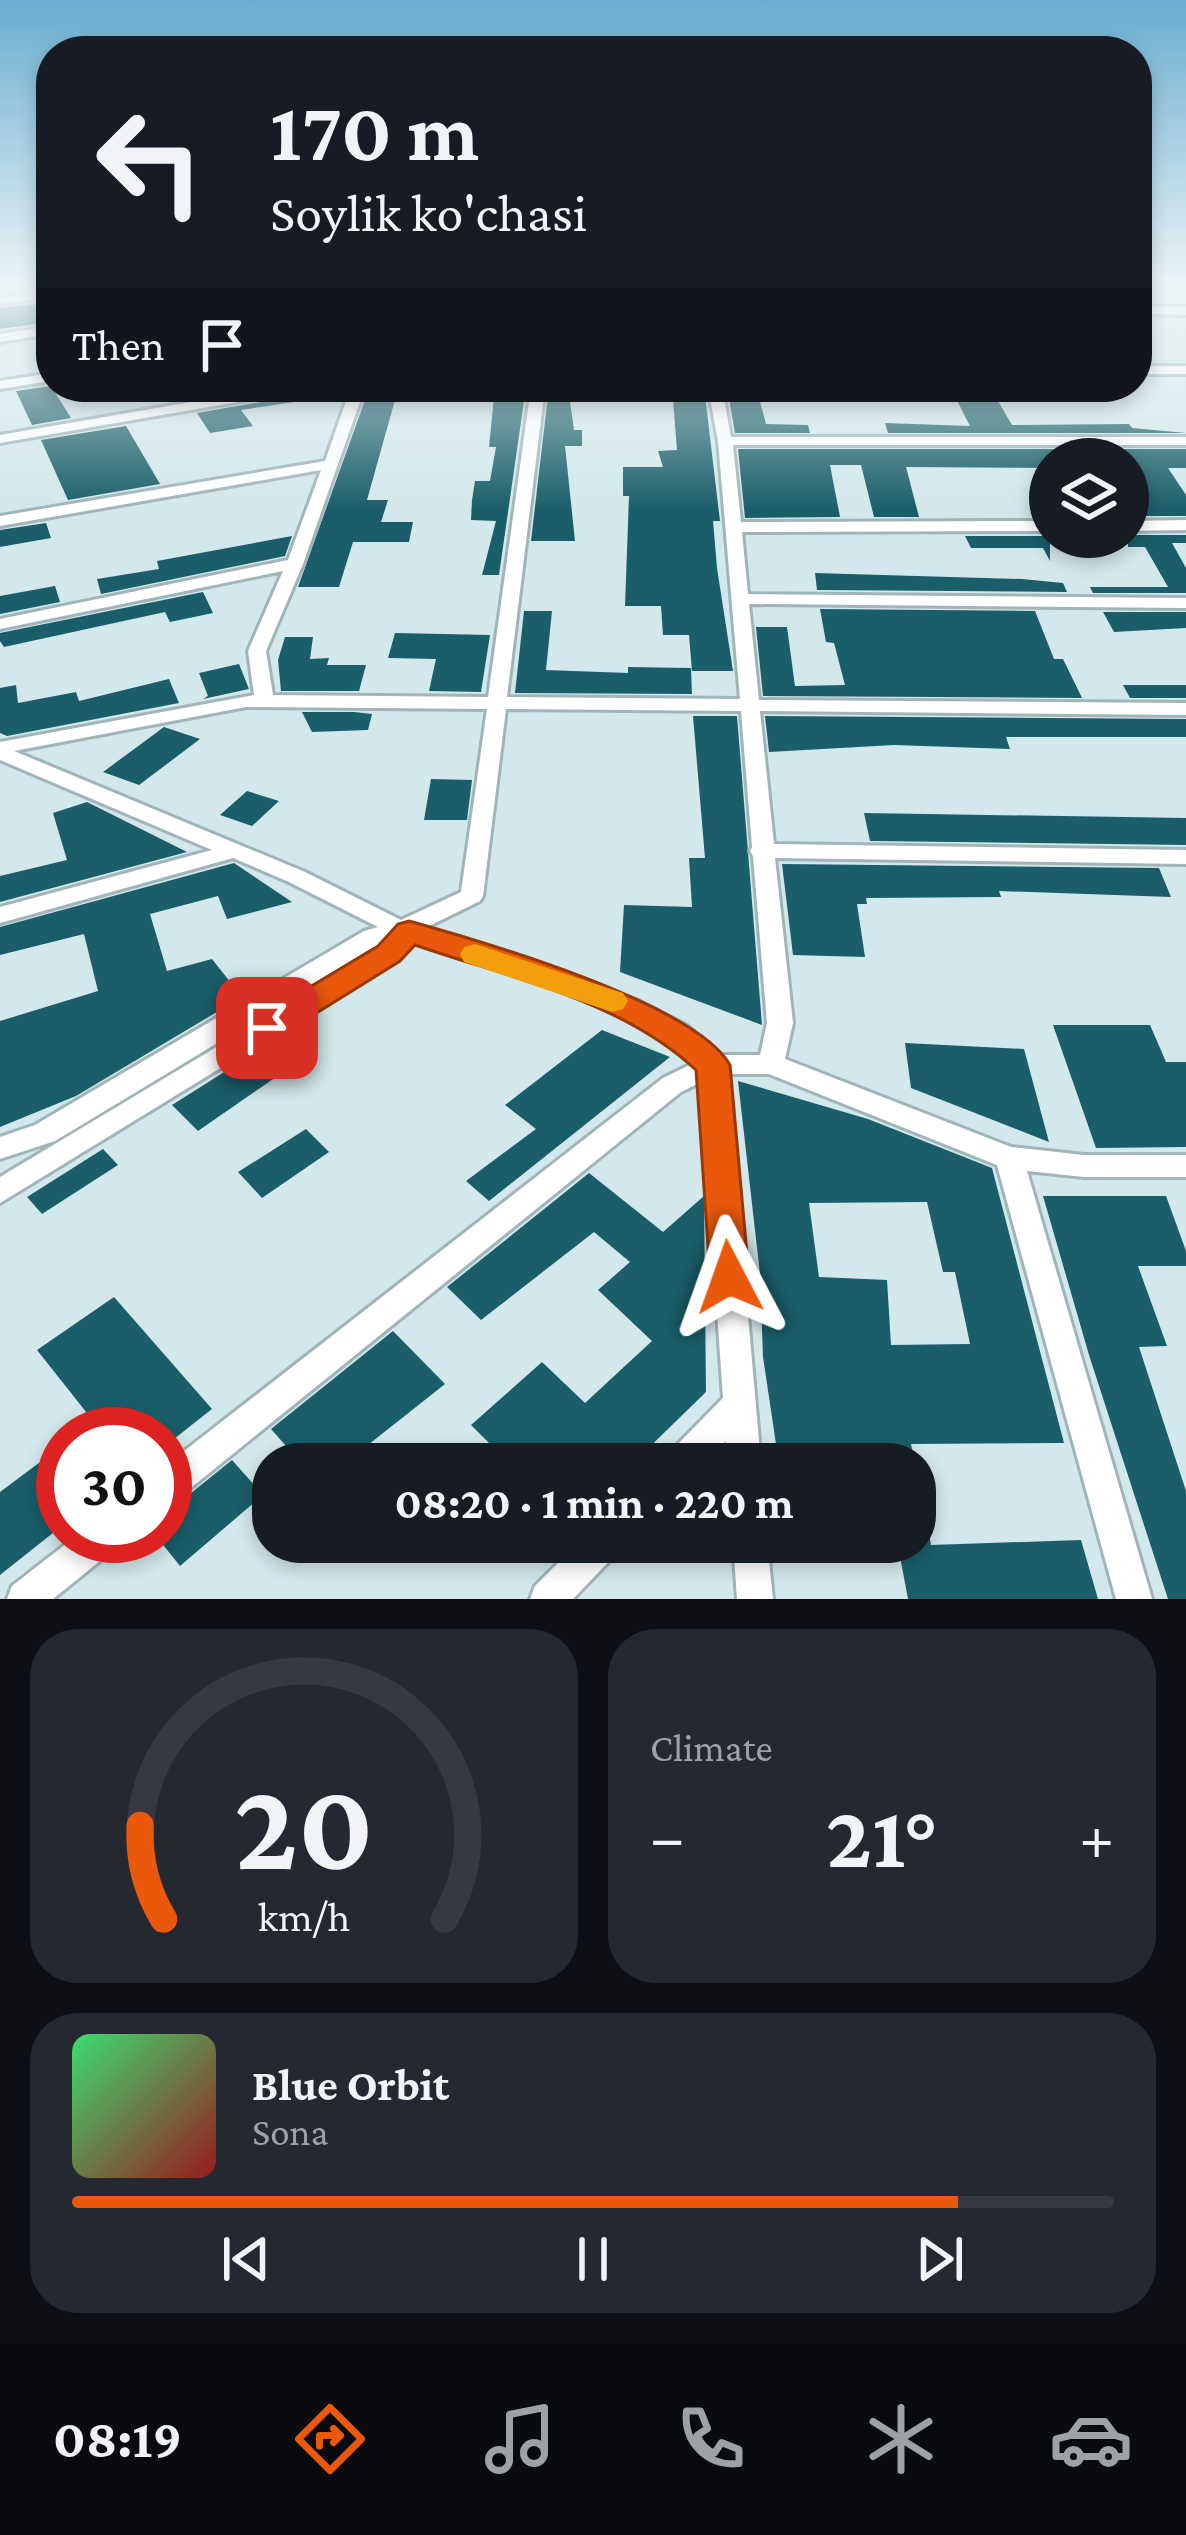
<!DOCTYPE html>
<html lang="en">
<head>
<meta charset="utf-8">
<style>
	:root { --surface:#171b24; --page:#242831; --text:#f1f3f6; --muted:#9ea1a6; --line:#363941; --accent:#ea580c }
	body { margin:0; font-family:"Crimson Pro",serif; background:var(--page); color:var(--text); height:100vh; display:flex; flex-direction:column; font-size:45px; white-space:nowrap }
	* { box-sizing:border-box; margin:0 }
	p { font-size:39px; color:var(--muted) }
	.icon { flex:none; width:66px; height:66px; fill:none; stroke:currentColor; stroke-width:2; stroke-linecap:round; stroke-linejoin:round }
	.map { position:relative; height:1599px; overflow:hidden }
	.drawer { display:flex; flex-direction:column; gap:30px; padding:30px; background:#0d0f14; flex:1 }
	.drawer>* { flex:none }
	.top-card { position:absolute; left:36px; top:36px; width:1116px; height:366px; border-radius:48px; box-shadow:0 6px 18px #0003; background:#171b24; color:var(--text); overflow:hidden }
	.controls { position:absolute; left:1029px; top:438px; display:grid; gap:24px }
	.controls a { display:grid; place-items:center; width:120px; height:120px; border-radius:50%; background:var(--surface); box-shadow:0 6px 18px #0003; font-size:60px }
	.speed { position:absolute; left:36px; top:1407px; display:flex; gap:24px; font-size:60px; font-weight:700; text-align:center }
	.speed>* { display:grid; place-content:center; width:156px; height:156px; border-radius:50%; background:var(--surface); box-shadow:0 6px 18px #0003; line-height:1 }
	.speed .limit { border:18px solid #d22; background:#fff; color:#111 }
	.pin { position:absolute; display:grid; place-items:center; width:102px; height:102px; color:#fff; margin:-51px; border-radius:24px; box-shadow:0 6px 18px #0006 }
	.me { position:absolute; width:132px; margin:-66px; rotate:356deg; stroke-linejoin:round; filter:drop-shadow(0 0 9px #0008) }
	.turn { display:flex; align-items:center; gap:42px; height:252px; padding:0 36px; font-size:54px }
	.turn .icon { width:156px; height:156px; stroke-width:2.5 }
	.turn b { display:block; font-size:84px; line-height:102px }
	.then { display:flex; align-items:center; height:114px; padding:0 36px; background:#0003; gap:24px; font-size:45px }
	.big { font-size:90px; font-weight:700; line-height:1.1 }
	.drawer .card { flex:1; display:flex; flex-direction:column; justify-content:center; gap:18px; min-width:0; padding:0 42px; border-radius:48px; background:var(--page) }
	.drawer .dial { align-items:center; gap:0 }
	.dial svg { height:312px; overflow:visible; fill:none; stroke:var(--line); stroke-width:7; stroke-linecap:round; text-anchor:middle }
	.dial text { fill:var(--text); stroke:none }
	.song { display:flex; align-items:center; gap:36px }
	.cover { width:144px; height:144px; border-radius:18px; background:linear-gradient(135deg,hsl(140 70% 55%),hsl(0 70% 35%)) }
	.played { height:12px; border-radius:6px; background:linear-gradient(90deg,var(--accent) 85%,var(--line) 85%) }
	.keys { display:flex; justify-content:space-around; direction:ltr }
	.heat { display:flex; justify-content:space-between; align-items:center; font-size:66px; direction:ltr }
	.drawer .tiles { flex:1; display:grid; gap:30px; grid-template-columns:1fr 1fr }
	.card:last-child { grid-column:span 2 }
	.trip { position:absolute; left:252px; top:1443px; width:684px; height:120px; border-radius:48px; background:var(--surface); box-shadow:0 6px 18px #0003; font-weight:700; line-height:120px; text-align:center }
	.menu { display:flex; height:192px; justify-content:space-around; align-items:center; background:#090b0e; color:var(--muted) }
	.menu .icon { width:84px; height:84px }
	.menu .active { color:var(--accent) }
	.menu b { font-size:54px; color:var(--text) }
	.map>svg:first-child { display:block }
</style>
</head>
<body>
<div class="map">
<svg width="1186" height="1599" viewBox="0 0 1186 1599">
	<rect width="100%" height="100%" fill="#d3e8ec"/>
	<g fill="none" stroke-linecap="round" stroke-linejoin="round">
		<!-- stream -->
		<path stroke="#4a9fae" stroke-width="8" d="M212,1050L376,948"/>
	</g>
	<!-- building -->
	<path fill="#1a5e69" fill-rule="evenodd" d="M51,302V322L0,329V308Z
		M51,386L71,418L32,425L16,391Z
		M311,387H340L341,395L241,410L253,426L210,433L197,413L301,395Z
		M495,387H526L499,575H482L496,521L471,520L472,500L475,481H490L496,447H489Z
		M549,387H568L574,430H582V446H565L575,541H531Z
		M672,387H704L720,521H713L717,568L733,671H692L689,635H663L661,606H625L629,496H623V467H663L658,451L677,450Z
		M727,387H756L766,424L808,425L810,433H735Z
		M950,387H990L1012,425L1129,424L1132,428L1186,433H888L885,423L970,426Z
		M365,400H395L367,500H388L381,522H413L409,542H353L339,587H298Z
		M126,426L160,484L68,500L41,440Z
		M738,449H1186V468H1168L1186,495V516H1144L1128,489V459H1050V468L906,467L919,517H874L861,465H830L840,517L745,518Z
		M46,523L51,538L0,547V530Z
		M1186,535V543H1172L1186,568V593H1093L1090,587H1168L1145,547H1128V535Z
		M292,536L285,556L101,594L97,579L159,569L157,561Z
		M965,536H1050V561L1043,548H971Z
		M815,573L1022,579L1063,583L1067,592L817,590Z
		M55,586L60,602L0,614V596Z
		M203,592L213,613L170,622L165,612L4,647L0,641V633Z
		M820,609L1035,611L1054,659H1063L1082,698L763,696L756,627H787L795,686L845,685L834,643L826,642Z
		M524,611H552L546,670L628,673V667L691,668L692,694L515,693Z
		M1103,612H1186V628L1114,632Z
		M395,633L490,635L481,692L429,691L436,659L388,658Z
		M285,637H313L310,659L329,658L327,665H366L359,691H281L278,660Z
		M239,664L249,689L203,699L208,696L199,673Z
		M169,679L179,703L7,736L0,733V688L16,685L18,703L76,692L79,701Z
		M1123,685H1186V698H1130Z
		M302,712H354L372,714L368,730L312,732Z
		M693,716H737L762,1025L620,972L624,905L692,907L689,858H705Z
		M765,716L1186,719V737H1006L1010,749L894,745L769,752Z
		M164,727L200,739L139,785L103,772Z
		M431,779L472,780L467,820H424Z
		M247,791L279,801L252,826L220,815Z
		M87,802L187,852L0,902V876L67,860L53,813Z
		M864,813L1186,818V845L870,841Z
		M234,863L292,902L227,919L218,896L150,914L167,971L212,959L242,997L76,1096L0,1127V1021L98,991L84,934L0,955V927Z
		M782,864L1159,868L1171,897L999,891L1001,897L866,898L867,904H857L865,957L793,955Z
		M1053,1025H1150L1166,1062H1186V1147L1096,1148Z
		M291,1030L315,1050L198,1131L172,1105Z
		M602,1030L670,1057L489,1201L466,1181L536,1129L505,1105Z
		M905,1043L1024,1049L1049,1142L911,1088Z
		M738,1081L868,1119L992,1168L1064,1443L911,1444L915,1464H779L763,1357L760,1274ZM927,1202L943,1272H955L970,1344L891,1345L887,1280L819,1277L809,1203Z
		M306,1129L329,1152L262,1198L238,1172Z
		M103,1149L118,1165L42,1214L27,1197Z
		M589,1173L663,1232L704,1196L706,1392L632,1464H510L471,1425L542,1362L585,1403L652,1341L598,1290L630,1262L594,1232L481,1320L447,1287Z
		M1043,1196H1166L1186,1251V1266H1138L1167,1346L1139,1347L1186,1491V1599H1168L1089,1355Z
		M114,1297L212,1409L165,1446V1434H78L94,1422L37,1350Z
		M393,1331L445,1384L344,1464H302L271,1429Z
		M63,1445V1525L0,1575V1492Z
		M232,1460L263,1495L180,1566L156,1536H165V1507L180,1502Z
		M923,1504L931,1545L1081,1540L1098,1599H908L898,1546L915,1545V1505Z"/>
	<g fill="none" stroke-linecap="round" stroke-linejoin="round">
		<defs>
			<path id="minor" d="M1137,286H1186V291H1139Z
				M51,291V297L0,304V298Z
				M1153,307H1186V315L1149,314V308Z
				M51,326V334L0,342V334Z
				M1137,366H1186V374H1137Z
				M51,373V381L0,389V381Z
				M277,387H307L300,391L0,443V435Z
				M351,387H365L303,564L266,651L273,695L488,697L531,387H545L507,697L740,699L718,441L708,387H722L731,437H1186V445H733L741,522L1050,521V531L742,532L748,594L1186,598V608L749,604L759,700L1186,703V715L760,711L774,844L1186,850V864L775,858L793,1023L785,1059L1011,1147L1084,1155H1186V1177H1084L1027,1171L1152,1599H1116L997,1165L769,1074H727L761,1464H727L726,1441L704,1464H664L669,1453L723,1398L701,1082L681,1092L177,1499L165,1503V1466L663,1078L694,1063C627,1001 501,972 414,942L397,960L0,1203V1177L381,948L388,940L55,1141L0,1159V1137L35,1125L364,931L378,927L289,882L233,858L0,923V907L212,850L0,760V742L254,695L248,651L283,571L0,629V619L288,560L321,470L0,526V516L325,461ZM246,707L487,709L461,892L401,920L305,872L14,751ZM506,709L741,711L752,847L750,851L753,856L767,1023L760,1055H719L687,1026L636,1000L425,928L480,901L483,896Z
				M1186,520V530L1128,531V521Z
				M76,1536H121L116,1548L53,1599H7L12,1586Z
				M579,1542H621L616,1554L573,1599H530L535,1586Z
				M733,1542H767L773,1599H737Z"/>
		</defs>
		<!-- minor casing -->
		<use href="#minor" stroke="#a1b5b9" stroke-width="6"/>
		<!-- minor -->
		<use href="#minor" fill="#fff" fill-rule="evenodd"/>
	</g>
	<!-- sky -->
	<linearGradient id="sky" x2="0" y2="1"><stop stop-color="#69acd1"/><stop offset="0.56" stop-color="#ebf5f6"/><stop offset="1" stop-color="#ebf5f6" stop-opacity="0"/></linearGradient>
	<rect width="1186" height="510" fill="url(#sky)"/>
	<!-- route -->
	<path fill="#ea580c" stroke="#983908" stroke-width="3" d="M409,921C481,941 695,1003 730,1065L749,1277L743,1289L729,1294L716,1289L710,1277L696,1070C621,1000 510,978 415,945L400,961L278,1037H255L250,1028L255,1020L378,946L398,924Z"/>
	<!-- slow -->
	<path fill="#f59e0b" d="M475,944L623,993L628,1001L623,1009L612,1012L464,962L460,954L464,947Z"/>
</svg>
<div class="controls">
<a><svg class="icon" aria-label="layers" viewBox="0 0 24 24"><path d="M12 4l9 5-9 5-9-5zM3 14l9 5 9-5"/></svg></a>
</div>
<div class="speed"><div class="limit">30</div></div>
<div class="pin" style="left:267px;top:1028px;background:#d93025"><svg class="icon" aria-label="arrive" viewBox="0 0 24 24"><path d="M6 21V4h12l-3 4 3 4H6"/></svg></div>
<svg class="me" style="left:729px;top:1277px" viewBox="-20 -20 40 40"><path d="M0-17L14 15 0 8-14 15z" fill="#ea580c" stroke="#fff" stroke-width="4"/></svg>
<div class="trip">08:20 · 1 min · 220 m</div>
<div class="top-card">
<div class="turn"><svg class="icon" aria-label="left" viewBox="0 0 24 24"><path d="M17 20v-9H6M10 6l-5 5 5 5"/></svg><div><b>170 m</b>Soylik ko'chasi</div></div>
<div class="then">Then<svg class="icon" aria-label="arrive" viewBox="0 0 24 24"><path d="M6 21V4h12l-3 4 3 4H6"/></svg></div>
</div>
</div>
<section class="drawer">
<div class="tiles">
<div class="card dial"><svg viewBox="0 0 100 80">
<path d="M14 69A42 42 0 1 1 86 69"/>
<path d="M14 69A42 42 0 0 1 8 45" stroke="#ea580c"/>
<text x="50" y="56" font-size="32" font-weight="700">20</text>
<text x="50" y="72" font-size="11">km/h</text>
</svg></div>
<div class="card"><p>Climate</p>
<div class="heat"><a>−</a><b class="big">21°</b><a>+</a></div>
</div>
<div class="card">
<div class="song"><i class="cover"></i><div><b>Blue Orbit</b><p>Sona</p></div></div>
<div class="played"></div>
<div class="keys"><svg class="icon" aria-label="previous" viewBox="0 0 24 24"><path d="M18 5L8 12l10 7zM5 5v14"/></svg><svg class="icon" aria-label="pause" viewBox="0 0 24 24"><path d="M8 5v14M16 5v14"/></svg><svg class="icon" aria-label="next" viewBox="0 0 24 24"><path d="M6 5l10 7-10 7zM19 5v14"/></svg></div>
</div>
</div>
</section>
<nav class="menu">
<b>08:19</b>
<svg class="icon active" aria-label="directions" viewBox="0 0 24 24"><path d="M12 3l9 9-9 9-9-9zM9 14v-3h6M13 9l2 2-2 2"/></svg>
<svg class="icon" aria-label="music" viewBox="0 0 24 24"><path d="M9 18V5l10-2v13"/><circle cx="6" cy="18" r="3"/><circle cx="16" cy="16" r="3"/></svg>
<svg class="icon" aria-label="phone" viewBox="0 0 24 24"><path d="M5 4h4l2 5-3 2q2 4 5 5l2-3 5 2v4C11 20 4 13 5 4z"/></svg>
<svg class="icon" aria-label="climate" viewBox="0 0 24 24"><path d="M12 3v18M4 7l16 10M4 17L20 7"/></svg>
<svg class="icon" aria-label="car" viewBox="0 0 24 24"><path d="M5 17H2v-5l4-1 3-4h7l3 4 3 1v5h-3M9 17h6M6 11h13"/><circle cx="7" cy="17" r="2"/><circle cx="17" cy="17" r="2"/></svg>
</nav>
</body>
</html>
